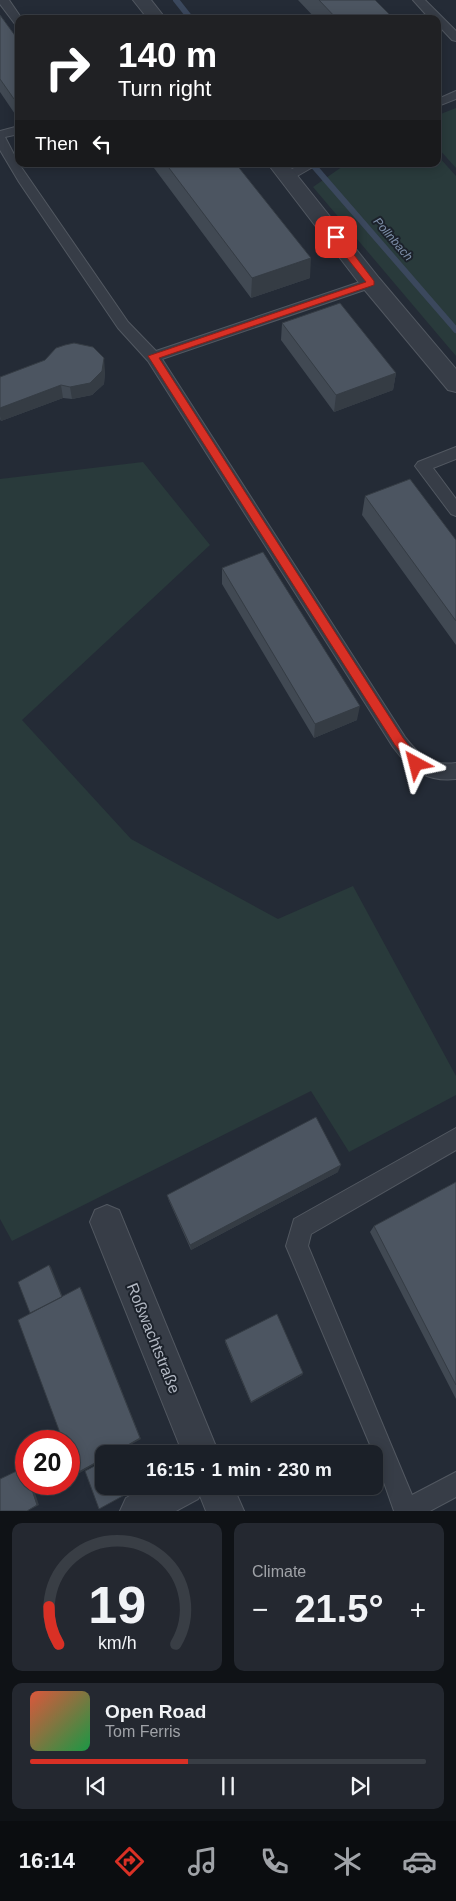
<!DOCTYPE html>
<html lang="en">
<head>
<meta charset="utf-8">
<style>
	:root { --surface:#1b2028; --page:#242830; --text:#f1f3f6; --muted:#a0a3a8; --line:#393e45; --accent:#d93025 }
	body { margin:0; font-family:Helvetica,sans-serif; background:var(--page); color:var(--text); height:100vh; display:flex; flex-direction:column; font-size:19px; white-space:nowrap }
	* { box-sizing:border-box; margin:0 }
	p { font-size:16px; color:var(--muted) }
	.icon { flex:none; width:28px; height:28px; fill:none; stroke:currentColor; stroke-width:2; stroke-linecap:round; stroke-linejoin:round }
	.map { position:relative; height:1511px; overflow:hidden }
	.details { display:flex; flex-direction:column; gap:12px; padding:12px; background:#0f1216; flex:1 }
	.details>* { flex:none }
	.hud { position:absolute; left:15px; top:15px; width:426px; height:152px; border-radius:10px; box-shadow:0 2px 12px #0003,0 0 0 1px var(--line); background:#202124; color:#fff; overflow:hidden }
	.speed { position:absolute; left:15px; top:1430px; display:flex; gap:10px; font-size:25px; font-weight:700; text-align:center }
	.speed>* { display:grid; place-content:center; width:65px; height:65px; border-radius:50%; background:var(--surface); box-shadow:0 2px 12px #0003,0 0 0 1px var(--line); line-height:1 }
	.speed .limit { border:8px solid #d22; background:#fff; color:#111 }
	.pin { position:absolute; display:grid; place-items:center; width:42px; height:42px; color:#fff; margin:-21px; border-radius:10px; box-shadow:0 2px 8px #0006 }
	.me { position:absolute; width:55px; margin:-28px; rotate:322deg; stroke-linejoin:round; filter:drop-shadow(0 0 4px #0008) }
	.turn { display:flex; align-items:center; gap:18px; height:105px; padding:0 20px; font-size:22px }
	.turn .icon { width:65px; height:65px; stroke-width:2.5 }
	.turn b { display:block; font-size:35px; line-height:42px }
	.then { display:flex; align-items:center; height:48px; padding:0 20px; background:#0003; gap:10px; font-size:19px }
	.big { font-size:38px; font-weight:600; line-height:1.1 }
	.details .card { flex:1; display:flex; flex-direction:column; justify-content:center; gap:8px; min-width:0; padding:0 18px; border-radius:10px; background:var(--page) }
	.details .dial { align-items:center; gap:0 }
	.dial svg { height:130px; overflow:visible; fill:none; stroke:var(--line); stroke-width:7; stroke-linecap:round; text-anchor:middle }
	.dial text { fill:var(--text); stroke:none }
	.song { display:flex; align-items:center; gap:15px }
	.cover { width:60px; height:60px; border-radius:8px; background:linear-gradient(135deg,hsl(10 70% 55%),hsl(140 70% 35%)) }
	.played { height:5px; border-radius:2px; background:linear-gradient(90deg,var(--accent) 40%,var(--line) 40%) }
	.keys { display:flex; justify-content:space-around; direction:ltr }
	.heat { display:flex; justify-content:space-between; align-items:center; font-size:28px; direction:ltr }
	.details .tiles { flex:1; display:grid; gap:12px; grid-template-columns:1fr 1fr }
	.card:last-child { grid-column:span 2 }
	.trip { position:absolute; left:95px; top:1445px; width:288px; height:50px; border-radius:10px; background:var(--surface); box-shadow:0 2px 12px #0003,0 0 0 1px var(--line); font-weight:600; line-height:50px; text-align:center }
	.menu { display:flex; height:80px; justify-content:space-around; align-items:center; background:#0b0d10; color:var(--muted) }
	.menu .icon { width:35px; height:35px }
	.menu .current { color:var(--accent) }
	.menu b { font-size:22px; color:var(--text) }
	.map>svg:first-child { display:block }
</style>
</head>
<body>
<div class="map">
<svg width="456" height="1511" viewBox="0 0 456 1511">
	<rect width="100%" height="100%" fill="#242b36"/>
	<!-- green -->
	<path fill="#293a3b" d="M456,108V168L438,148V115Z
		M438,156L456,176V356L313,187L346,164H438Z
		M143,462L210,545L22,720L131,839L278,919L353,886L456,1076V1095L349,1152L311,1091L12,1241L0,1219V479Z"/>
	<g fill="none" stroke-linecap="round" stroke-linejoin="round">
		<!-- stream -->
		<path stroke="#3b485d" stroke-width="6" d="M176,0L191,19
			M312,164L456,330"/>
		<defs>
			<path id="lane" d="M0,0H9L22,19H19V25L15,24L0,4Z
				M413,0H425L456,31V41L452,40L438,25V19H430Z
				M456,91V99L438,106V99Z
				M19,126V134L5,137L19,164L128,322L156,351L366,280H376L378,283L376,286L162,359L405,737C421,757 429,766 456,763V779C427,782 410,770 393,747L148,361L118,328L19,182L0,150V131Z
				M302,164H318L292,179H284L282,176L284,173Z
				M456,447V459L433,468L456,499V516L451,514L415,466L418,462Z
				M456,1128V1150L311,1234L308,1246L412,1495L456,1472V1497L430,1511H394L374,1454L286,1246L294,1219Z"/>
			<path id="street" d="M133,0H151L166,19H148Z
				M268,164H288L379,278L456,369V392L448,390L363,288Z
				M107,1205L119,1210L219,1454H183L90,1222L95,1210Z
				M147,1486H233L244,1511H206L200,1496L198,1499L176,1511H120L126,1498Z"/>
		</defs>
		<!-- lane casing -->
		<use href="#lane" stroke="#525861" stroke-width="2"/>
		<!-- street casing -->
		<use href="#street" stroke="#525861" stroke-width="2"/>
		<!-- lane -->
		<use href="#lane" fill="#373d47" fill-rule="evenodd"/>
		<!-- street -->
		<use href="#street" fill="#373d47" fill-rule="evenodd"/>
	</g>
	<!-- wall -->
	<path fill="#414953" d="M298,0H375L394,19H316Z
		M0,15L19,41L17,117L0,92Z
		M151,164H236L310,278L251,298Z
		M282,323L396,373L393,390L334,412L281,340Z
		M105,371L104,384L92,395L72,399L63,398L1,421L0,419V377Z
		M365,496L456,540V645L362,515Z
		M222,568L357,720L314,738L222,584Z
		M338,1172L191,1250L169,1201L167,1195Z
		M456,1182V1399L370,1232L374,1226Z
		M225,1340L303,1373L302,1375L251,1403L225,1342Z"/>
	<!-- shaded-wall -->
	<path fill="#353c44" d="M19,98V116L17,117L14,99Z
		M311,258L310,278L251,298L252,278Z
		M104,358L105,371L104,384L92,395L72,399L70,387Z
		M396,373L393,390L334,412L336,395Z
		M61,385L63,398L1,421L0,416V408Z
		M360,706L357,720L314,738L315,724Z
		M341,1165L338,1172L191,1250L190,1245Z
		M49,1265L51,1267L64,1300L30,1314Z
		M80,1287L82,1290L141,1439L114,1454H112Z
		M303,1373L302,1375L251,1403V1402Z
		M104,1458V1459L78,1474H75Z
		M30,1484H32L39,1505L27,1511Z"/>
	<!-- building -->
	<path fill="#4c5561" stroke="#353c44" d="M319,0H375L394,19H337Z
		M0,15L19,41V98L14,99L0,79Z
		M166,164H236L311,258L252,278Z
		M340,303L396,373L336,395L282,323Z
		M74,343L93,347L104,358L102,371L90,383L70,387L61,385L0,408V377L45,360L56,348L65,345Z
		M410,479L456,540V621L365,496Z
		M263,552L360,706L315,724L222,568Z
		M316,1117L341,1165L190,1245L167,1195Z
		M456,1182V1385L374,1226Z
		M49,1265L62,1297L30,1313L18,1282Z
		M80,1287L140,1438L112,1454H104V1458L75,1474L69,1458V1441H63L18,1320Z
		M277,1314L303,1373L251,1402L225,1340Z
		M104,1461V1486H131L132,1491L99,1509L85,1471Z
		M25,1467L26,1472V1484H30L37,1505L27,1511H0V1479Z"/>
	<!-- route -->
	<path fill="#d93025" stroke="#8d1f18" d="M332,235H339L374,281V285L159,358L403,738L420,760V767H412L395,745L148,356L366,282L332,239Z"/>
	<g text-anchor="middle" stroke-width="4" stroke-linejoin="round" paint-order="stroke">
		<!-- far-water labels -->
		<g font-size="12" font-style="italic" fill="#7d8ea8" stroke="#1c222b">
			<text transform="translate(393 239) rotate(49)" y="4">Pollnbach</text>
		</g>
		<!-- near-street labels -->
		<g font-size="16" fill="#b2b8c3" stroke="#1c222b">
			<text transform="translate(154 1338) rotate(68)" y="6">Roßwachtstraße</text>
		</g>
	</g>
</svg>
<div class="speed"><div class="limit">20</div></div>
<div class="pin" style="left:336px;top:237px;background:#d93025"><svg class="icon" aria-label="arrive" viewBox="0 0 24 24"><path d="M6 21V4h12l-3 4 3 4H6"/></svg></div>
<svg class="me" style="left:416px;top:764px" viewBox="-20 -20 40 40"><path d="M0-17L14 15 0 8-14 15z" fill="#d93025" stroke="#fff" stroke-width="4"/></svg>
<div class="trip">16:15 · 1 min · 230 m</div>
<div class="hud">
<div class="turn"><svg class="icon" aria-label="right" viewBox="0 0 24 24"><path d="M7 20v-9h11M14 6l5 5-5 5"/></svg><div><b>140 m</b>Turn right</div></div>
<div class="then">Then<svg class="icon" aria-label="left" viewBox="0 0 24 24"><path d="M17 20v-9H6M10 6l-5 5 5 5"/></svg></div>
</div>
</div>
<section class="details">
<div class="tiles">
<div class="card dial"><svg viewBox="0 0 100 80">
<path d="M14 69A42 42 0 1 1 86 69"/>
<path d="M14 69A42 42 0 0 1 8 46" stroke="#d93025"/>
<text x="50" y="56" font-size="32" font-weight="700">19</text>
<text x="50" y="72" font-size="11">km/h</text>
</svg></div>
<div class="card"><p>Climate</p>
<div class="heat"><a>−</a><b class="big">21.5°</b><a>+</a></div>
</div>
<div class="card">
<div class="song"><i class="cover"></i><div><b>Open Road</b><p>Tom Ferris</p></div></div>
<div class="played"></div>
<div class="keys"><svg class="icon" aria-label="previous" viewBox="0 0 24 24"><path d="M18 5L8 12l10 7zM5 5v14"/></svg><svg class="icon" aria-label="pause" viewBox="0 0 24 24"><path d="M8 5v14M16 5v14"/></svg><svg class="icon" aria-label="next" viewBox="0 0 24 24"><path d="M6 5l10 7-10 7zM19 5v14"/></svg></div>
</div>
</div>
</section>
<nav class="menu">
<b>16:14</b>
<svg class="icon current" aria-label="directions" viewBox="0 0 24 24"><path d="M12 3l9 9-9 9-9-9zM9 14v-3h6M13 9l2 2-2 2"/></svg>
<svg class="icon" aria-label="music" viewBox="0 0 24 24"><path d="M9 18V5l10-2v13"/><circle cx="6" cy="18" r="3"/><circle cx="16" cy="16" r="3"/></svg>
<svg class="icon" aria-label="phone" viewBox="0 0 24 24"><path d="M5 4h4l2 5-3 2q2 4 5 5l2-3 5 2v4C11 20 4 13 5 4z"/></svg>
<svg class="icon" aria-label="climate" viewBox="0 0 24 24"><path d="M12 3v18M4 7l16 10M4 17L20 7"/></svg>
<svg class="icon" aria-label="car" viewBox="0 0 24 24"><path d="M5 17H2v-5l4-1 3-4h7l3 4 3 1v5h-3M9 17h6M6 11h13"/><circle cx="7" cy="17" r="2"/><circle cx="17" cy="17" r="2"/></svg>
</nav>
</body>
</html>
